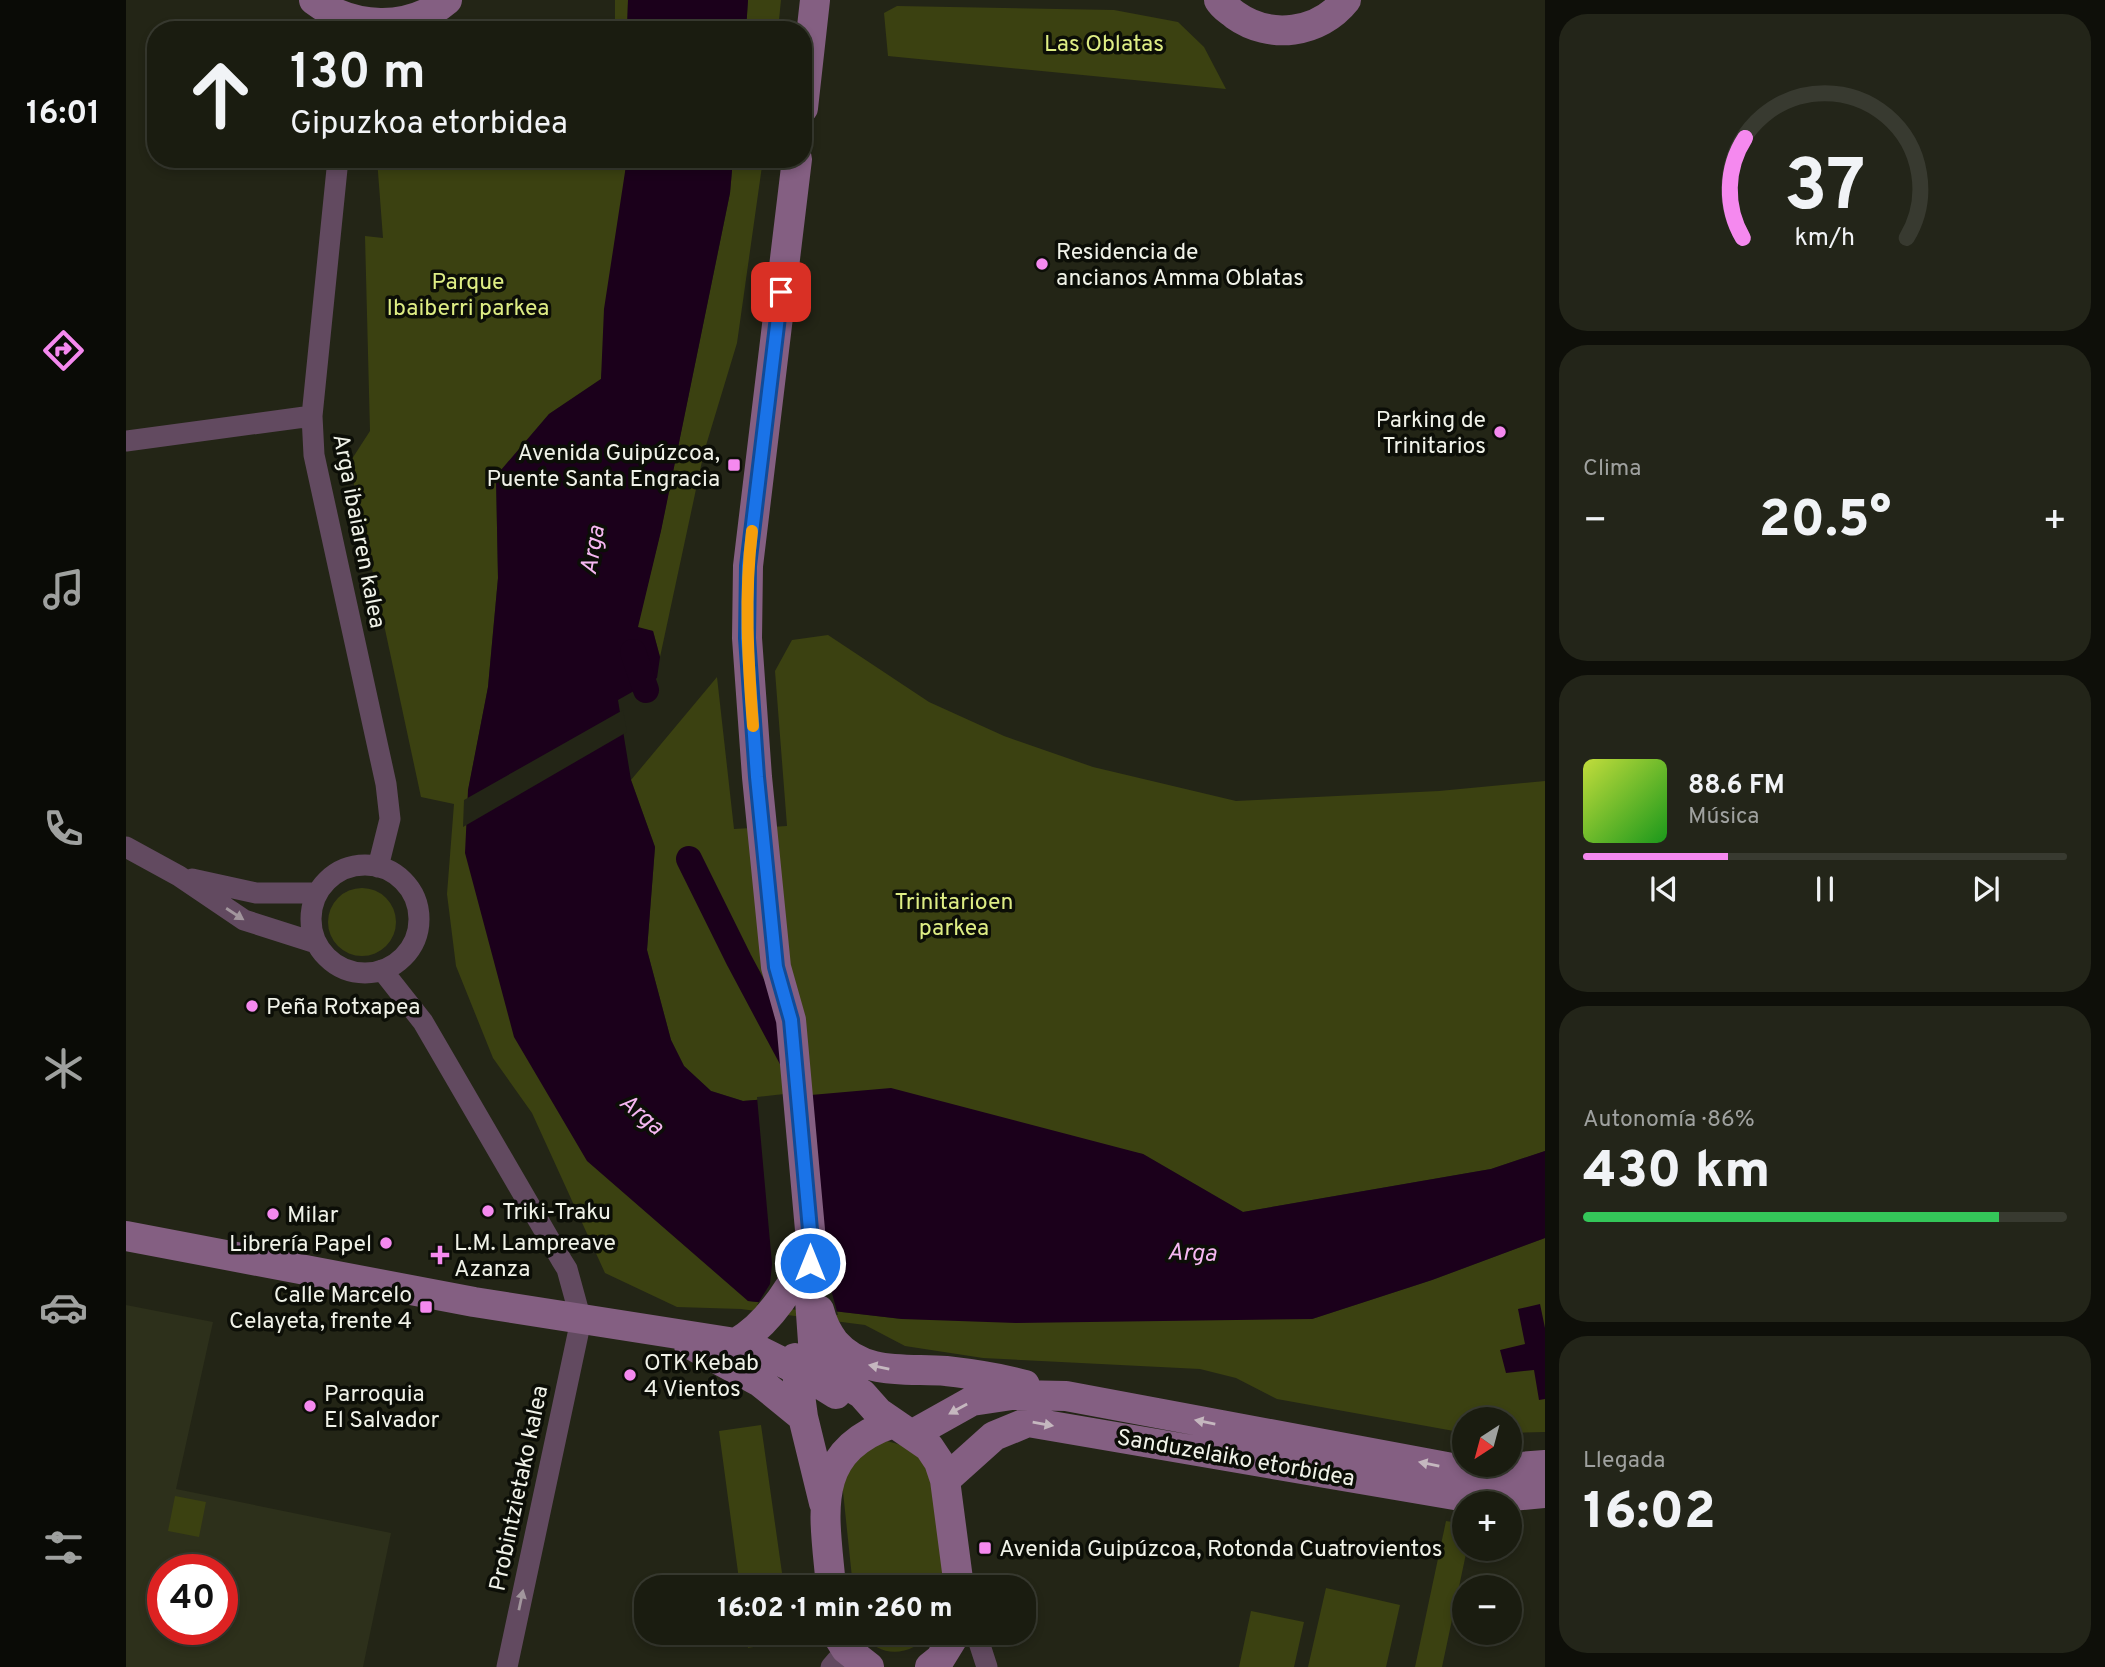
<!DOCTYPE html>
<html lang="es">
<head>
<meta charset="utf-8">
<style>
	:root { --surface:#1a1c10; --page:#232519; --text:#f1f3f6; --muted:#9fa19f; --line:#383a30; --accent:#f589ef }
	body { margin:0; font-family:Overpass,sans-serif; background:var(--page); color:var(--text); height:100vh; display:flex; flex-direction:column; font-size:26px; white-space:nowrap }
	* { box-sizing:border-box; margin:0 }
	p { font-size:23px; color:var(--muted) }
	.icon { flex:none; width:38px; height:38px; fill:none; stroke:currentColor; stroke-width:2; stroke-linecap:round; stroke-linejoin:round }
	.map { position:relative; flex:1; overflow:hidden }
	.side { display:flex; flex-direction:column; gap:14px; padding:14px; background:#0e0f09; width:560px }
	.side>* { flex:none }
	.hud { position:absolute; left:21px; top:21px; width:665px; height:147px; border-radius:28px; box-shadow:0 4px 10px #0003,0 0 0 2px var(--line); background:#1a1c10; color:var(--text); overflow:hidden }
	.needle { width:46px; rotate:216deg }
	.buttons { position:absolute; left:1326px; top:1407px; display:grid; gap:14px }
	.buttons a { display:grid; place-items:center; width:70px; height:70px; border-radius:50%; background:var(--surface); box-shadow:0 4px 10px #0003,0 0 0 2px var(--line); font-size:35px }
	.speed { position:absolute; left:21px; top:1554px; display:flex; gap:14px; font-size:35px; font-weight:700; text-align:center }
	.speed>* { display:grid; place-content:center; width:91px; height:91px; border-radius:50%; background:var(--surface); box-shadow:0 4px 10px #0003,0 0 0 2px var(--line); line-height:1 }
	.speed .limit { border:10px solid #d22; background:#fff; color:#111 }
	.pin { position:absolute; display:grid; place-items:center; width:60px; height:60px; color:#fff; margin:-30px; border-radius:14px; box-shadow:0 4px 10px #0006 }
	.me { position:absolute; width:77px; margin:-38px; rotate:0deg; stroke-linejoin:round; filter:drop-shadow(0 0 5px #0008) }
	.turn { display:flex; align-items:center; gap:24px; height:147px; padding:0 28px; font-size:32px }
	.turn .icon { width:91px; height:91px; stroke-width:2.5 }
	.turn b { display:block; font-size:49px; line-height:60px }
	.big { font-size:52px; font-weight:800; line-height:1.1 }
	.side .card { flex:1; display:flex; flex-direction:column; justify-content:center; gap:10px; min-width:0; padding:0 24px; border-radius:28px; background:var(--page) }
	.side .dial { align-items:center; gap:0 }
	.dial svg { height:182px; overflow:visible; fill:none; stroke:var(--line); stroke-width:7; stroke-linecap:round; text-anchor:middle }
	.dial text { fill:var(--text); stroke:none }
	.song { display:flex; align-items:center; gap:21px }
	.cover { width:84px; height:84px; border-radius:10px; background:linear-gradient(135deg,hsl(70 70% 55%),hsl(120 70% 35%)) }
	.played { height:7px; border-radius:4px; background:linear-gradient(90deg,var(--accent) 30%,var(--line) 30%) }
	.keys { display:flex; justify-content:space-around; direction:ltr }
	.heat { display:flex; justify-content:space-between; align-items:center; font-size:38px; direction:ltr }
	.charge { height:10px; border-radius:5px; background:linear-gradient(90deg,#34c759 86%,var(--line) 0) }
	.trip { position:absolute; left:508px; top:1575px; width:402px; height:70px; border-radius:28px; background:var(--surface); box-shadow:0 4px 10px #0003,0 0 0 2px var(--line); font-weight:800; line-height:70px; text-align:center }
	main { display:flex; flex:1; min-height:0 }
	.dock { display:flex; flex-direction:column; width:126px; justify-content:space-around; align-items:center; background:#0a0b06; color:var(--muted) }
	.dock .icon { width:49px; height:49px }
	.dock .current { color:var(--accent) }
	.dock b { font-size:32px; color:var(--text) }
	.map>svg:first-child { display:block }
</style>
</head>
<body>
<main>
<nav class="dock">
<b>16:01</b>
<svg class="icon current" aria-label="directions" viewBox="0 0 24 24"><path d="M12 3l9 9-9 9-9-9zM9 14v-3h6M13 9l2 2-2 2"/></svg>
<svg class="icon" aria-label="music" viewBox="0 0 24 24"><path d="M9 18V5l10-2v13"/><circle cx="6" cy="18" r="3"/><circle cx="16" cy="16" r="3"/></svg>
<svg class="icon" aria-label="phone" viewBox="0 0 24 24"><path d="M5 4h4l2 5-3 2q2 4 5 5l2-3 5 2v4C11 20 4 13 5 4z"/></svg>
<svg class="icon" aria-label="climate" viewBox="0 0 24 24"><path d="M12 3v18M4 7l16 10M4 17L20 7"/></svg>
<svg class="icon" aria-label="car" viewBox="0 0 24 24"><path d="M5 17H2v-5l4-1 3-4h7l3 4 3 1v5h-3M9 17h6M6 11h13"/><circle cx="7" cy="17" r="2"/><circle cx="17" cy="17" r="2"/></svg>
<svg class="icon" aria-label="filters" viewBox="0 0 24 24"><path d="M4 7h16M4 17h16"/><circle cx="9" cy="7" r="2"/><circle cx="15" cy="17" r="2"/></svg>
</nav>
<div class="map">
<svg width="1419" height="1667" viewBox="0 0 1419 1667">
	<rect width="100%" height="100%" fill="#232516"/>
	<!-- built -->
	<path fill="#2d301b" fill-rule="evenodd" d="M0,1305L87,1322L50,1489L265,1533L237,1667H0ZM37,1570H96V1629H37Z"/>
	<!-- green -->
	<path fill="#3b4111" d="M489,0H502L501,30H489Z
		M622,0H655L652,30H620Z
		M771,6L988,10L1052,22L1078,47L1100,89L762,56L758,13Z
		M251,159H501L475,379L423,414L370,476L372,578L362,687L342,791L622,1301L776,1319H1186L1306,1280L1419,1238V1432L1384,1433V1419H1339V1433L1151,1399L1110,1378L1074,1369L857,1358L779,1346L739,1325L615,1309L551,1307L479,1273L406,1113L367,1058L330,966L321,894L328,804L295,797L228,485L224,462L244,431L239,236L257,238Z
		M607,159H637L611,343L578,452L534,657L527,631L511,628L535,530L604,193Z
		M702,635L803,702L878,736L967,767L1110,801L1313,791L1419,781V1151L1365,1169L1117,1212L1017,1154L686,1095L617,1101L585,1091L558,1066L545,1040L521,950L529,847L505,780L591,677L608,829L661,826L649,671L666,640Z
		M202 922a34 34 0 1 1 68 0a34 34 0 1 1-68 0Z
		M635,1425L658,1587H614L593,1431Z
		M761,1441C772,1444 788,1448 795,1457C813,1481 816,1556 820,1587H727L716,1482L730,1453Z
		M49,1496L80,1502L73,1537L42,1531Z
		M1320,1521L1339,1524V1549H1341L1316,1667H1289Z
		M1200,1588L1274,1605L1260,1667H1182Z
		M1125,1611L1178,1622L1168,1667H1113Z
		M620,1633H665L666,1640L622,1648Z
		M736,1633H806C786,1655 755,1661 736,1633Z"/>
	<!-- water -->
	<path fill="#1b001b" d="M502,0H622L620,30H501Z
		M501,159H607L604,193L535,531L512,627L527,631L534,657L531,678L492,700L505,780L529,847L521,950L545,1040L558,1066L585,1091L617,1101L765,1088L1017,1154L1117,1212L1365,1169L1419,1151V1238L1306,1280L1186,1319L890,1323L776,1319L622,1301L461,1161L388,1037L339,853L342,790L362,687L372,578L370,476L423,414L475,379L478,309Z
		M1414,1304L1419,1328V1399L1413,1400L1408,1370L1380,1373L1374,1350L1399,1344L1392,1309Z"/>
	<!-- pier -->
	<path fill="#232516" d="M497,710L501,732L337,827L338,800Z
		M685,1091L704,1286L712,1315L631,1305L644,1284L646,1264L631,1097Z"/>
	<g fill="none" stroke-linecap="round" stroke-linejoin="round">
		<!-- canal -->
		<path stroke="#1b001b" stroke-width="26" d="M507,652L520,690
			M563,859L613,960L668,1063"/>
		<!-- street -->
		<path stroke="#624a60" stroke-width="21" d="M212,159L186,416L188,455L260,784L264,819L252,867
			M0,441L186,416
			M0,847L53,876L118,920L190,943
			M185 919a54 54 0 1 1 108 0a54 54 0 1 1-108 0Z
			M66,879L130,893H191
			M256,970L297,1022L436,1261L441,1269L455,1320L381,1667
			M850,1633L861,1667
			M705,1667L711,1660"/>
		<!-- secondary -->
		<path stroke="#845f82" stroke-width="30" d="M188,0C226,29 283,32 321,0
			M1093,0C1097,7 1103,10 1109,15C1144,40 1193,34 1220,0
			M677,108L689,0
			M671,159L622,566L621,638L631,777L650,967L665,1020L685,1241L683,1285L687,1342L696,1362L713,1380L736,1394L752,1412L803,1447L813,1462L819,1480L833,1587
			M0,1236L348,1302L622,1345L670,1369L710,1394
			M693,1310C696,1322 701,1333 709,1343C738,1376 780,1368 820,1371C846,1374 874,1378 899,1385
			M562,1343L634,1382L677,1417
			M610,1343C633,1330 649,1310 663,1288
			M669,1358L677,1417L698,1503
			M787,1434L846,1401L886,1395L940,1396L1342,1471L1419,1465
			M819,1480L868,1436L902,1422L1352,1499L1419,1493
			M705,1587C699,1515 682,1452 767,1423
			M710,1633L720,1649L743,1667
			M804,1667L814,1659L830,1633"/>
	</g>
	<!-- one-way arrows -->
	<defs><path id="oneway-solid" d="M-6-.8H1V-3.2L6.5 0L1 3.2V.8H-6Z" transform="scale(1.75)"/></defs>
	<g fill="#a2969d">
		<use href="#oneway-solid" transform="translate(109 914) rotate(33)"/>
		<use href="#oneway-solid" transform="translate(395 1600) rotate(-78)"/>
	</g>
	<g fill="#c5b7bf">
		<use href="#oneway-solid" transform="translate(753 1367) rotate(-169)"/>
		<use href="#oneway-solid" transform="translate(832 1409) rotate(151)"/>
		<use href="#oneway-solid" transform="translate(1079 1422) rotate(-169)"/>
		<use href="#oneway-solid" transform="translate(917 1424) rotate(10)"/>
		<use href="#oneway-solid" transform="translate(1303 1464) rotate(-169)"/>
	</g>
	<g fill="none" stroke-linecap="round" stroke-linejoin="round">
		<defs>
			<path id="route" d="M655,292L622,566L621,638L631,777L650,967L665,1020L685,1241L684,1263"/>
		</defs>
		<!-- route casing -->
		<use href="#route" stroke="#114b97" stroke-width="18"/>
		<!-- route -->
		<use href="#route" stroke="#1a73e8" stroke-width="12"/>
		<!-- slow -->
		<path stroke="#f59e0b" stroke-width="12" d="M626,531C618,596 622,661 627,726"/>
	</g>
	<!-- markers -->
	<g fill="#f589ef" stroke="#0c0e07" stroke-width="2.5">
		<circle cx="916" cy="264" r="7"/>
		<circle cx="1374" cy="432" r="7"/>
		<rect x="601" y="458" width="14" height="14" rx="3.5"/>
		<circle cx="126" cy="1006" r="7"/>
		<circle cx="362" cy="1211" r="7"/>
		<circle cx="147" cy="1214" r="7"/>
		<circle cx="260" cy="1243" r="7"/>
		<path d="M310.5 1244.5h7v7h7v7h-7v7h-7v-7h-7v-7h7z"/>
		<rect x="293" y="1300" width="14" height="14" rx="3.5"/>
		<circle cx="504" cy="1375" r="7"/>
		<circle cx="184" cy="1406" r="7"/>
		<rect x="852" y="1541" width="14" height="14" rx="3.5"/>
	</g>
	<g text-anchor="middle" stroke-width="7" stroke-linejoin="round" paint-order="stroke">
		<!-- park labels -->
		<g font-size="23" fill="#deed84" stroke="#0c0e07">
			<text x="978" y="51">Las Oblatas</text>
			<text x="342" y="289">Parque<tspan x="342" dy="26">Ibaiberri parkea</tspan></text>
			<text x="828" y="909">Trinitarioen<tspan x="828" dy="26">parkea</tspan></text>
		</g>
		<!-- poi labels -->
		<g font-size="23" fill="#f0f2e8" stroke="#0c0e07" text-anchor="start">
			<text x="930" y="259">Residencia de<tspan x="930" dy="26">ancianos Amma Oblatas</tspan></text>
			<text x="1360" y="427" text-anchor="end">Parking de<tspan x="1360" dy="26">Trinitarios</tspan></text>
			<text x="594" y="460" text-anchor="end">Avenida Guipúzcoa,<tspan x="594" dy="26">Puente Santa Engracia</tspan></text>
			<text x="140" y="1014">Peña Rotxapea</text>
			<text x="376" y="1219">Triki-Traku</text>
			<text x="161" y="1222">Milar</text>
			<text x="328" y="1250">L.M. Lampreave<tspan x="328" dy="26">Azanza</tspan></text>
			<text x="246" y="1251" text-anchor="end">Librería Papel</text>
			<text x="286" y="1302" text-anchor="end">Calle Marcelo<tspan x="286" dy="26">Celayeta, frente 4</tspan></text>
			<text x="518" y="1370">OTK Kebab<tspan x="518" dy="26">4 Vientos</tspan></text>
			<text x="198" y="1401">Parroquia<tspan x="198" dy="26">El Salvador</tspan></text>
			<text x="873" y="1556">Avenida Guipúzcoa, Rotonda Cuatrovientos</text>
		</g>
		<!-- street labels -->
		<g font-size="23" fill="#f0f2e8" stroke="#0c0e07">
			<text transform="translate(234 531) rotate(79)" y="8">Arga ibaiaren kalea</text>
			<text transform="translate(1110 1457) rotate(10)" y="8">Sanduzelaiko etorbidea</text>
			<text transform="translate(392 1488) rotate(-78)" y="8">Probintzietako kalea</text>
		</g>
		<!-- water labels -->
		<g font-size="24" font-style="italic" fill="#f6b7f1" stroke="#0c0e07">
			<text transform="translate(466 550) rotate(-80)" y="8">Arga</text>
			<text transform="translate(516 1114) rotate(40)" y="8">Arga</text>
			<text transform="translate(1066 1252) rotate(2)" y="8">Arga</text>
		</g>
	</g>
</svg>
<div class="buttons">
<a><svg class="needle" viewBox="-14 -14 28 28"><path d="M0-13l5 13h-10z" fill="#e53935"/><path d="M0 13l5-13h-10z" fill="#9fa19f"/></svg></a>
<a>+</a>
<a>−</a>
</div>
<div class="speed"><div class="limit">40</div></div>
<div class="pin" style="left:655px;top:292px;background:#d93025"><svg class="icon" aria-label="arrive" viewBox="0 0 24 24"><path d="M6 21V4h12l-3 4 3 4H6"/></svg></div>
<svg class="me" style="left:684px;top:1263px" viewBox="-20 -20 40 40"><circle r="17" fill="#1a73e8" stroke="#fff" stroke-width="3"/><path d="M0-11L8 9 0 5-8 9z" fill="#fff"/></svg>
<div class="trip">16:02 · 1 min · 260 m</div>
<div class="hud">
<div class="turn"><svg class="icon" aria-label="ahead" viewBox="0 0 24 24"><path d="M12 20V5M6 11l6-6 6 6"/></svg><div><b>130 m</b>Gipuzkoa etorbidea</div></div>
</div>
</div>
<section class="side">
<div class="card dial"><svg viewBox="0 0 100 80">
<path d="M14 69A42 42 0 1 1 86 69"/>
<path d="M14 69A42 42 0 0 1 15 25" stroke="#f589ef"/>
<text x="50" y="56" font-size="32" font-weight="700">37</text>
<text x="50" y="72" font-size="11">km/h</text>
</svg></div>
<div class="card"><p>Clima</p>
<div class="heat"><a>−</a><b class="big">20.5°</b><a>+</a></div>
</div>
<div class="card">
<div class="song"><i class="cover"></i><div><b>88.6 FM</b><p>Música</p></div></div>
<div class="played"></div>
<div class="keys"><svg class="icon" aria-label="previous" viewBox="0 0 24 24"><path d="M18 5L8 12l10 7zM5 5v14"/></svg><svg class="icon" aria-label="pause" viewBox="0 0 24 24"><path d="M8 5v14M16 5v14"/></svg><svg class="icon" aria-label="next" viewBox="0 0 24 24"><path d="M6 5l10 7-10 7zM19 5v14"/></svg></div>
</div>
<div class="card"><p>Autonomía · 86%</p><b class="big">430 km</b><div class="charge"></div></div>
<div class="card"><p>Llegada</p><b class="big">16:02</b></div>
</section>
</main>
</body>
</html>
